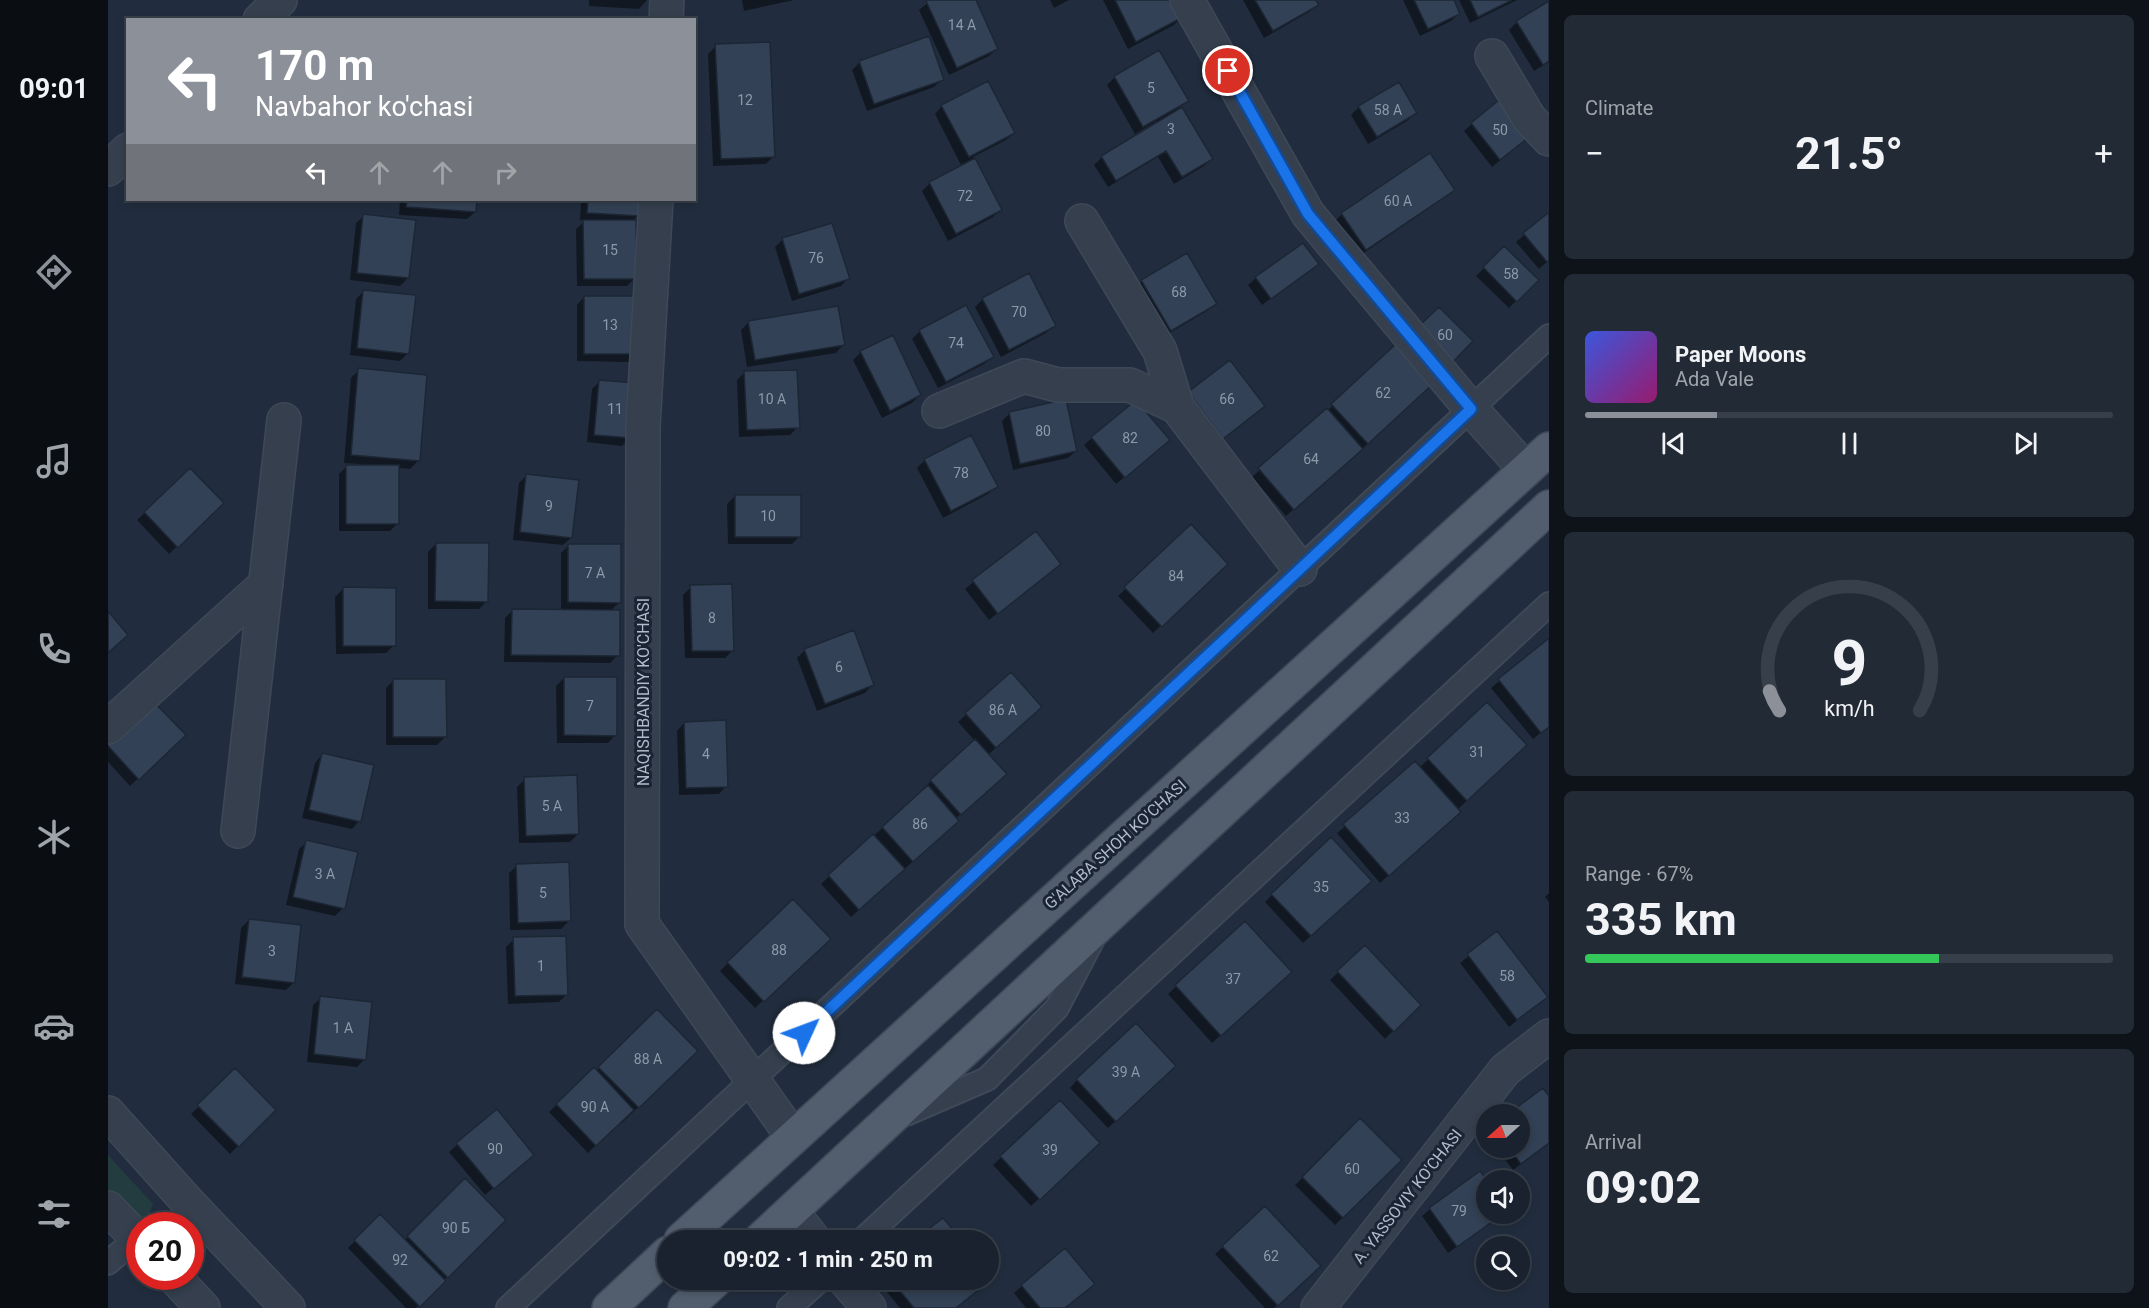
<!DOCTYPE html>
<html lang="en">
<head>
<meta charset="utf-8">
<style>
	:root { --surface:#19222e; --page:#222a36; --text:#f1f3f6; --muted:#9fa4aa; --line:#373f4a; --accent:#8c9099 }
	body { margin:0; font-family:Roboto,sans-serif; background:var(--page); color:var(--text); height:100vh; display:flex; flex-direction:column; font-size:22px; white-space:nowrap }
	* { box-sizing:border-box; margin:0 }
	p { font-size:20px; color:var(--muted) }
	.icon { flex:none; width:33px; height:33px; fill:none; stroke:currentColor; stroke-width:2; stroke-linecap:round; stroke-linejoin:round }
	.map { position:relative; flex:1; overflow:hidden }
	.side { display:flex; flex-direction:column; gap:15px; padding:15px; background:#0e1319; width:600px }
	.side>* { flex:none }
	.hud { position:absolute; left:18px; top:18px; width:570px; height:183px; border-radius:0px; box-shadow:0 3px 9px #0003,0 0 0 2px var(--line); background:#8c9099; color:#fff; overflow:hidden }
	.needle { width:39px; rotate:249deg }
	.tools { position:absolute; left:1368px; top:1104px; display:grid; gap:12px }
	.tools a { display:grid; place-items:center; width:54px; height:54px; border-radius:50%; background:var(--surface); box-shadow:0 3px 9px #0003,0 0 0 2px var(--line); font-size:30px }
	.speed { position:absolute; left:18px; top:1212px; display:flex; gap:12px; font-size:30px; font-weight:700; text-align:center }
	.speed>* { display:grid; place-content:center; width:78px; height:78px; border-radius:50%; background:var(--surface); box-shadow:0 3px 9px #0003,0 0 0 2px var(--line); line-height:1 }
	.speed .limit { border:9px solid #d22; background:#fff; color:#111 }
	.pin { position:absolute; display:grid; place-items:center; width:51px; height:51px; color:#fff; margin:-26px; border:3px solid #fff; border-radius:50%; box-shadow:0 2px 6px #0007 }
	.me { position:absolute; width:66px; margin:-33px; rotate:47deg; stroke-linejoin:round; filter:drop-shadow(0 0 4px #0008) }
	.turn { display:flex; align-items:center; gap:21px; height:126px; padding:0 30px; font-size:27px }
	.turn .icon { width:78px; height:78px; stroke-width:2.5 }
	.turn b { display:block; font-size:42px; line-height:51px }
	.lanes { display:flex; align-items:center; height:57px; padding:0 30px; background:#0003; justify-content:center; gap:30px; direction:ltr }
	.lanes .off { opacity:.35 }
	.big { font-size:45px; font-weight:700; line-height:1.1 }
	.side .card { flex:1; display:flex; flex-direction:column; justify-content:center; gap:9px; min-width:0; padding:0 21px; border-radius:9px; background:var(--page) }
	.side .dial { align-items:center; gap:0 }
	.dial svg { height:156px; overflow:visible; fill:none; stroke:var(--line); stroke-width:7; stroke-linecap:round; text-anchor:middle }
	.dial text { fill:var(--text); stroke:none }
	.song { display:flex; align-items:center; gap:18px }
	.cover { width:72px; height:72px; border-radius:9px; background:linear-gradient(135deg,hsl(230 70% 55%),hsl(320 70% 35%)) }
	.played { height:6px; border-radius:3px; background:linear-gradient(90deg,var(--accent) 25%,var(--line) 25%) }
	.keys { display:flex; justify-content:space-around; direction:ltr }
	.heat { display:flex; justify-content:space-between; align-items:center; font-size:33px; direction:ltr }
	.charge { height:9px; border-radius:4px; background:linear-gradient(90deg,#34c759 67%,var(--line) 0) }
	.trip { position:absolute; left:549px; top:1230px; width:342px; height:60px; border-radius:30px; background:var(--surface); box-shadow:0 3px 9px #0003,0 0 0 2px var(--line); font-weight:700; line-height:60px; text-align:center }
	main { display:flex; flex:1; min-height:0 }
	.tabs { display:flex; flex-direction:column; width:108px; justify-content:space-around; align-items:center; background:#0a0e12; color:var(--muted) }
	.tabs .icon { width:42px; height:42px }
	.tabs .selected { color:var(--accent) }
	.tabs b { font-size:27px; color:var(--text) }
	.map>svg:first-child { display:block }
</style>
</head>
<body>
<main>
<nav class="tabs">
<b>09:01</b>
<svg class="icon selected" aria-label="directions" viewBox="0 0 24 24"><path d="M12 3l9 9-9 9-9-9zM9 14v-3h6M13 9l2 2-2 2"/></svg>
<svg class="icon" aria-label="music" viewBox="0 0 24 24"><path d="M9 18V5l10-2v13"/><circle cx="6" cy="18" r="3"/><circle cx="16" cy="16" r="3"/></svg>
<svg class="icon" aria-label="phone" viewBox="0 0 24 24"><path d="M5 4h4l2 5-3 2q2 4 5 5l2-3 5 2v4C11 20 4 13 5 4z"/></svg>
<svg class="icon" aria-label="climate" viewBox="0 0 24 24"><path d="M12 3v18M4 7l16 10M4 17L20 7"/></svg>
<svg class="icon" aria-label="car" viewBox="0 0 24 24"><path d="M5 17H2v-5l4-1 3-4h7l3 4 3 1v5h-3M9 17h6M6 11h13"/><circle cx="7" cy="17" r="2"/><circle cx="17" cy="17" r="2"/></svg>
<svg class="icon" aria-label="filters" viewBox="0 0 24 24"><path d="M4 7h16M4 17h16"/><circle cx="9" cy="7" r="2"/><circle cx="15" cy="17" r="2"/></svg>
</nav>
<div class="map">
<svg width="1441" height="1308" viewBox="0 0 1441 1308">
	<rect width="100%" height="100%" fill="#212d3e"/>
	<!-- green -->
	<path fill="#233c3f" d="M0,1155L45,1204L40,1217L25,1219L0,1192Z"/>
	<!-- shadow -->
	<path fill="#0007" d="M481,0H539L531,9L481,6Z
		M634,0H686L636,11Z
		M823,0H866L888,49L881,56L841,75L811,10Z
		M942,0H961L946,8Z
		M995,0H1064L1073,17L1066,25L1020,49Z
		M1135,0H1206L1209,4L1201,12L1156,38Z
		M1295,0H1344L1351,14L1343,21L1312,36Z
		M1351,0H1409L1362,23Z
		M1441,2V62L1426,71L1401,30L1409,22Z
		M608,46L666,156L658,164L605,166L600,54Z
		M1050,52L1079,100L1067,112L1103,159L1096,166L1066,184L1050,157L1000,187L986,165L994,157L1051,123L1049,121L1027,134L999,85L1007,77Z
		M752,62L834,79L826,87L759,111L744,70Z
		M834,106L906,133L898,140L865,157L893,209L885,217L840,241L814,191L821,184L854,167L827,114Z
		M1251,107L1307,113L1299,121L1260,144L1243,115Z
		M1364,124L1411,145L1384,167L1356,131Z
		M1345,190L1337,197L1250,257L1226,222L1234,214Z
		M292,200H367V212L359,219L291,215Z
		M473,200H531L530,215L524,222L527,278L519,286H469L468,229L477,221L472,220Z
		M1441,214V260L1431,269L1408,242Z
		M256,216L300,278L292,286L242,280L248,223Z
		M675,239L740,278L733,286L684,301L667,247Z
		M1396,248L1428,280L1401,308L1368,276Z
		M1209,264L1154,305L1140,285L1148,278Z
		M1034,281L1107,304L1099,311L1055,337L1027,289Z
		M256,291L300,353L292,361L242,355L248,299Z
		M476,297L527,354L520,362L469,361V305Z
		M875,299L946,325L938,333L893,357L867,307Z
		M641,322L735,345L728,353L639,367L633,330Z
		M812,331L884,357L876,364L830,388L804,339Z
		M1290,344L1325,381L1252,451L1178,516L1144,477L1219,411Z
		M753,352L812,395L804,403L774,418L745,360Z
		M251,370L310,461L302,469L290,468V523L282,531H231V474L239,466L252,467V464L236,463L243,378Z
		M637,372L690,427L682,435L631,437L629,380Z
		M492,381L522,438L514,446L479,442L484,389Z
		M1081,393L1155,406L1107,445L1073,401Z
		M902,413L968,451L960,458L905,470L894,421Z
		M984,438L1052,448L1008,484L976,445Z
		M817,460L888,486L880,494L835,518L809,468Z
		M82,470L114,503L61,554L29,520Z
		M419,475L463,538L455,545L405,540L411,483Z
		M627,496L692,536L684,544H620L619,504Z
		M1083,526L1118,564L1045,633L1010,596Z
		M927,533L951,564L881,620L857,589Z
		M328,544L379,601L371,609H320V552Z
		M461,545L512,602L502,611L510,655L502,663L396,662L397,618L405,610L453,611V553Z
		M583,587L625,650L617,658H577L575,595Z
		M235,589L286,645L278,653L228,654L227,597Z
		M1441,639V726L1425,739L1383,688Z
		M697,650L764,685L757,693L709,711L689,658Z
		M903,674L924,715L880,755L889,782L847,819L841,829L743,917L713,884L816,790L815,789L823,781L867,741L850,722Z
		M456,678L507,735L500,743H449L448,686Z
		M286,680L337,737L329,745H278V688Z
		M1379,705L1409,753L1349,810L1343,820L1272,883L1229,833L1311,768Z
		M576,723L618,786L611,794L571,795L569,731Z
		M76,735L22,786L0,762V743Z
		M214,755L251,821L244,829L194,818L207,763Z
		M417,779L470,834L462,842L411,843L409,787Z
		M199,842L235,908L227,916L178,905L191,849Z
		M409,866L461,921L453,929L402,930L401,873Z
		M1254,888L1195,943L1157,902L1164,895Z
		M1441,893V902L1437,897Z
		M685,901L721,939L647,1008L612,971Z
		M141,920L186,982L178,990L127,984L133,928Z
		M1137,923L1174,980L1104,1043L1060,994Z
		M1389,933L1438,997L1401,1027L1352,963Z
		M406,939L459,994L451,1002L400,1004L398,947Z
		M1257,947L1311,1005L1277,1039L1222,980Z
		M213,998L257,1059L249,1067L199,1062L205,1005Z
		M549,1011L588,1051L514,1123L512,1121L480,1153L441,1112L486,1069L488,1071Z
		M127,1071L166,1110L122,1154L83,1114Z
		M1059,1074L1000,1128L962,1088L969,1080Z
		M1435,1090L1441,1098V1143L1405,1170L1388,1148H1412V1114H1402Z
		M952,1102L982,1151L923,1206L885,1165Z
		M388,1111L416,1162L377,1195L341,1152Z
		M1252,1121L1292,1160L1227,1225L1187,1185Z
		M357,1180L396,1220L308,1308H298L240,1248L272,1216L296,1241Z
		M1378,1183V1214H1394L1340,1253L1314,1216L1322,1209Z
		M835,1220L852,1240H809Z
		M1115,1247L1203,1274L1166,1308H1157L1107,1254Z
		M882,1279L848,1308H792L769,1280Z
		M914,1286L957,1308H918L906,1293Z"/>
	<!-- building -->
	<path fill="#324155" stroke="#1c2635" stroke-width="1.5" d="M820,0H868L890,49L849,68L818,1Z
		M1007,0H1066L1075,17L1028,42Z
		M1147,0H1208L1211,5L1165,31Z
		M1306,0H1346L1352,14L1320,29Z
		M1362,0H1404L1370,17Z
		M1441,1V61L1435,65L1408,21Z
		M821,36L836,80L766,104L751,61Z
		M662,42L667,157L613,159L607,44Z
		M1051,50L1081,101L1035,127L1006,76Z
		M880,81L907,133L861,157L833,105Z
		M1291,82L1309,113L1269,137L1250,106Z
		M1391,100L1421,137L1392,160L1363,123Z
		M1074,107L1105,159L1074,177L1058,151L1008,181L993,156Z
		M1322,153L1347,190L1258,250L1233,213Z
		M867,158L894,210L848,234L821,182Z
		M299,200H369L368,212L298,207Z
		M480,200H533L532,216L479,213Z
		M1441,212V261L1439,262L1415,233Z
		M255,214L308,220L301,278L249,273Z
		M475,220H528L529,279H476Z
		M724,223L742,279L691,294L674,238Z
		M1195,243L1211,264L1163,299L1147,277Z
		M1396,246L1431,280L1409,302L1375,267Z
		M1079,253L1109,304L1063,331L1033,280Z
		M921,273L948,326L901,350L874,298Z
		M255,290L308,295L301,354L249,348Z
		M476,296H529V354H476Z
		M858,305L886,357L838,382L811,330Z
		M730,306L737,345L647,360L640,321Z
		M1331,307L1365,341L1344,363L1309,328Z
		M785,335L813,395L782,411L752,351Z
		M1290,342L1327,382L1260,444L1223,404Z
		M1122,360L1157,406L1115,439L1080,392Z
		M250,368L319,375L312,461L243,455Z
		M689,370L692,428L639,430L636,371Z
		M491,380L528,383L523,438L486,435Z
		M958,399L969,451L912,464L901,412Z
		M1028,400L1062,440L1017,478L983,437Z
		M1219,408L1255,449L1186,510L1150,468Z
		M863,435L890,487L843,511L816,459Z
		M238,465H291V524H238Z
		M82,468L116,503L70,548L36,512Z
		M418,474L471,480L464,538L412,532Z
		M627,495H693V537H627Z
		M1083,524L1120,564L1054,627L1016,587Z
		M928,531L953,564L890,614L864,580Z
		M328,543H381L380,602L327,601Z
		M460,544H513V603L460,602Z
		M624,584L626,651H584L582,585Z
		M235,587L288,588V646H235Z
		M404,609L512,610V656L403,655Z
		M0,611L20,635L0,653Z
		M746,630L766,685L717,704L696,649Z
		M1441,638V727L1433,733L1390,679Z
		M903,672L934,707L888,748L857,713Z
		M456,677H509V736L456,735Z
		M285,679H338L339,737H285Z
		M44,700L78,735L31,780L0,746V741Z
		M1379,702L1419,745L1359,801L1319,758Z
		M618,720L620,787L578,788L576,722Z
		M867,739L899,774L853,815L822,780Z
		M214,753L266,765L253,822L201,810Z
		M1307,761L1353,812L1281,876L1235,824Z
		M469,775L471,834L418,836L416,777Z
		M820,785L851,821L805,862L774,827Z
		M765,834L797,869L751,910L720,875Z
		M1223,837L1264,881L1203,936L1163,894Z
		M198,840L250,852L237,909L185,897Z
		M461,862L463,921L410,923L408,864Z
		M685,899L723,939L656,1002L619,962Z
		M141,919L193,925L187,983L134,977Z
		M1137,921L1184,972L1113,1036L1067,985Z
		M1389,931L1440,997L1409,1020L1359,954Z
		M458,936L460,995L407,996L405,937Z
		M1257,945L1313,1005L1286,1032L1229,971Z
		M212,996L264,1002L258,1060L206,1054Z
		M549,1009L590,1051L531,1108L490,1067Z
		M1028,1023L1068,1066L1008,1122L968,1079Z
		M486,1067L526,1110L488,1146L448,1104Z
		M127,1068L168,1110L131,1147L89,1105Z
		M1435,1088L1441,1096V1143L1413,1164L1401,1148H1412V1114H1400Z
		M952,1100L992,1143L932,1200L892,1156Z
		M389,1109L426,1155L386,1189L348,1143Z
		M1252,1118L1294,1160L1235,1218L1194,1177Z
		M1372,1171L1379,1180L1378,1214H1395L1349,1247L1321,1208Z
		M357,1178L398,1220L340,1278L299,1236Z
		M1157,1206L1213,1266L1170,1306L1114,1246Z
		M272,1214L338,1281L312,1307L246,1240Z
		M835,1218L854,1240H806Z
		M957,1248L987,1284L957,1308H932L913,1285Z
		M880,1274L884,1279L848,1308H806L783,1280H880Z"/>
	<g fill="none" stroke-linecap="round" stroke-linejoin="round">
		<defs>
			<path id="service" d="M798,1114L879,1079L949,1008L984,941
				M754,1240L1441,604
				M0,1263L29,1238
				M400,1308L1441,336
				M681,1308L712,1280"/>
			<path id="minor" d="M1079,0L1200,214L1363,409L1418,470
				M152,20L172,0
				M558,20L559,0
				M1384,56L1421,118L1441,139
				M0,169L20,150
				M548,200L535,426L534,924L685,1137
				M974,221L1052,351L1069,407
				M831,411L916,376L950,385H1022L1069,407L1192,569
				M0,727L158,584
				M130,831L176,420
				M684,1212L706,1240
				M737,1280L761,1308
				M1210,1308L1397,1070L1441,1036"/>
			<path id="tertiary" d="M0,1113L77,1199L180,1308
				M0,1208L32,1241
				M65,1276L95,1308"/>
			<path id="primary" d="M573,1240L1441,449
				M652,1240L1441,507
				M501,1308L560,1253
				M577,1308L608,1280"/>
		</defs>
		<!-- service casing -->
		<use href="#service" stroke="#3e4857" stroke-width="26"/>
		<!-- minor casing -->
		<use href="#minor" stroke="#3e4857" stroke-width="36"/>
		<!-- tertiary casing -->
		<use href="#tertiary" stroke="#3e4857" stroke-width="36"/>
		<!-- primary casing -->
		<use href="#primary" stroke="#3e4857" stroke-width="36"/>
		<!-- service -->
		<use href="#service" stroke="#353f4e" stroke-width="22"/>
		<!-- minor -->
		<use href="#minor" stroke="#353f4e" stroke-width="33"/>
		<!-- tertiary -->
		<use href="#tertiary" stroke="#353f4e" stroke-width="33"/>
		<!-- primary -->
		<use href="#primary" stroke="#525e6e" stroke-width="33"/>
	</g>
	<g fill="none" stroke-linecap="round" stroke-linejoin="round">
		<defs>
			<path id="route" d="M696,1033L1363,409L1200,214L1120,71"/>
		</defs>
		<!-- route casing -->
		<use href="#route" stroke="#114b97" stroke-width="15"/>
		<!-- route -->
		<use href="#route" stroke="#1a73e8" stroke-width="10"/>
	</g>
	<g text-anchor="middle" stroke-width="6" stroke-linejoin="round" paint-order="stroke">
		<!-- number labels -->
		<g font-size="14" fill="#8e9aab">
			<text x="854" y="30">14 А</text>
			<text x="1043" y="93">5</text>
			<text x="637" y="105">12</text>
			<text x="1280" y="115">58 А</text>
			<text x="1063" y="134">3</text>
			<text x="1392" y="135">50</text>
			<text x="857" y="201">72</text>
			<text x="1290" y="206">60 А</text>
			<text x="502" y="255">15</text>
			<text x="708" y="263">76</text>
			<text x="1403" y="279">58</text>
			<text x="1071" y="297">68</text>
			<text x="911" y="317">70</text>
			<text x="502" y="330">13</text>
			<text x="1337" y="340">60</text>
			<text x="848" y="348">74</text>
			<text x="1275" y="398">62</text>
			<text x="664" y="404">10 А</text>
			<text x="1119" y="404">66</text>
			<text x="507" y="414">11</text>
			<text x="935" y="436">80</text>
			<text x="1022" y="443">82</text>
			<text x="1203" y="464">64</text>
			<text x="853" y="478">78</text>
			<text x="441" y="511">9</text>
			<text x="660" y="521">10</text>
			<text x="487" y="578">7 А</text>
			<text x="1068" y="581">84</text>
			<text x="604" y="623">8</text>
			<text x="731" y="672">6</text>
			<text x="482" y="711">7</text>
			<text x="895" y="715">86 А</text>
			<text x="1369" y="757">31</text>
			<text x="598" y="759">4</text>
			<text x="444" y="811">5 А</text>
			<text x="1294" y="823">33</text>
			<text x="812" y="829">86</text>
			<text x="217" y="879">3 А</text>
			<text x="1213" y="892">35</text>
			<text x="435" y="898">5</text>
			<text x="671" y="955">88</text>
			<text x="164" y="956">3</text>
			<text x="433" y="971">1</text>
			<text x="1399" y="981">58</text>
			<text x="1125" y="984">37</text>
			<text x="235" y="1033">1 А</text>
			<text x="540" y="1064">88 А</text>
			<text x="1018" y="1077">39 А</text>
			<text x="487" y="1112">90 А</text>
			<text x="387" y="1154">90</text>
			<text x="942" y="1155">39</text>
			<text x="1244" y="1174">60</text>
			<text x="1351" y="1216">79</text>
			<text x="348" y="1233">90 Б</text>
			<text x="1163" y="1261">62</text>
			<text x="292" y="1265">92</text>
		</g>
		<!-- street labels -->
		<g font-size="16" fill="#b0baca" stroke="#1a2433">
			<text transform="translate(535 692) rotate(-90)" y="6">NAQISHBANDIY KO'CHASI</text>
			<text transform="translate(1007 844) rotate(-42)" y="6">G'ALABA SHOH KO'CHASI</text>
			<text transform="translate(1299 1196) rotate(-52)" y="6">A. YASSOVIY KO'CHASI</text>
		</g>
	</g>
</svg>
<div class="tools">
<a><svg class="needle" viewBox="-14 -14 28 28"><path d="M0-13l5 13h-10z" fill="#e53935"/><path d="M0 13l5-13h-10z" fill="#9fa4aa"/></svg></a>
<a><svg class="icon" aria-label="sound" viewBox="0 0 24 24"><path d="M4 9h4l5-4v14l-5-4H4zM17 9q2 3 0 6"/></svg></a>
<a><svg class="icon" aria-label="search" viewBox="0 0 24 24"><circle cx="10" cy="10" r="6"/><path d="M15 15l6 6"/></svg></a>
</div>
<div class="speed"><div class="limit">20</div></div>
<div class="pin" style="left:1120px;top:71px;background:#d93025"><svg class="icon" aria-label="arrive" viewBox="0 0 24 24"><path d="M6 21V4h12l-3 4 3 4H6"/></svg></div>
<svg class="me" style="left:696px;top:1033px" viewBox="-20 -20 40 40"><circle r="19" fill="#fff"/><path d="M0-13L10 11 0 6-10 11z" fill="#1a73e8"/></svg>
<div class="trip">09:02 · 1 min · 250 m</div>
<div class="hud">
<div class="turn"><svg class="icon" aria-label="left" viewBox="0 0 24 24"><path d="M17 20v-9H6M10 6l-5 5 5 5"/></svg><div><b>170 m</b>Navbahor ko'chasi</div></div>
<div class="lanes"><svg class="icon" aria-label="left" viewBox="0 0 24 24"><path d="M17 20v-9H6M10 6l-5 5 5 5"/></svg><svg class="icon off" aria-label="ahead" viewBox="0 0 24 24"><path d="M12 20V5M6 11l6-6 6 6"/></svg><svg class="icon off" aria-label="ahead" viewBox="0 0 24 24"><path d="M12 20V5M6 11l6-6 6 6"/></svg><svg class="icon off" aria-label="right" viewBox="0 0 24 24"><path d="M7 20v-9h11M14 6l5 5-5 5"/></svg></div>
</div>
</div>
<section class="side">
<div class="card"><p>Climate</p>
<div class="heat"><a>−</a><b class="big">21.5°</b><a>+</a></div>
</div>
<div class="card">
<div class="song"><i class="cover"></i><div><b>Paper Moons</b><p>Ada Vale</p></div></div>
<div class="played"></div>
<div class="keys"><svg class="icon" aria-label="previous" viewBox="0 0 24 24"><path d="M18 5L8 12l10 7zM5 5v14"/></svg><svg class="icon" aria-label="pause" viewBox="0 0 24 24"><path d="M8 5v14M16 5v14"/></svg><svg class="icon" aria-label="next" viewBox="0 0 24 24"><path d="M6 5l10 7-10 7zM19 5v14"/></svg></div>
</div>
<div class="card dial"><svg viewBox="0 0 100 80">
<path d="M14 69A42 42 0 1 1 86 69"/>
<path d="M14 69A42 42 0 0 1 9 59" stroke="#8c9099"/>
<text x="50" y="56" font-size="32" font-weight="700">9</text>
<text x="50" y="72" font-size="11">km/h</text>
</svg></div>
<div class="card"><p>Range · 67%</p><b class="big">335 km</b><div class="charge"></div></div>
<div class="card"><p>Arrival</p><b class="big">09:02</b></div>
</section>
</main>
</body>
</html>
